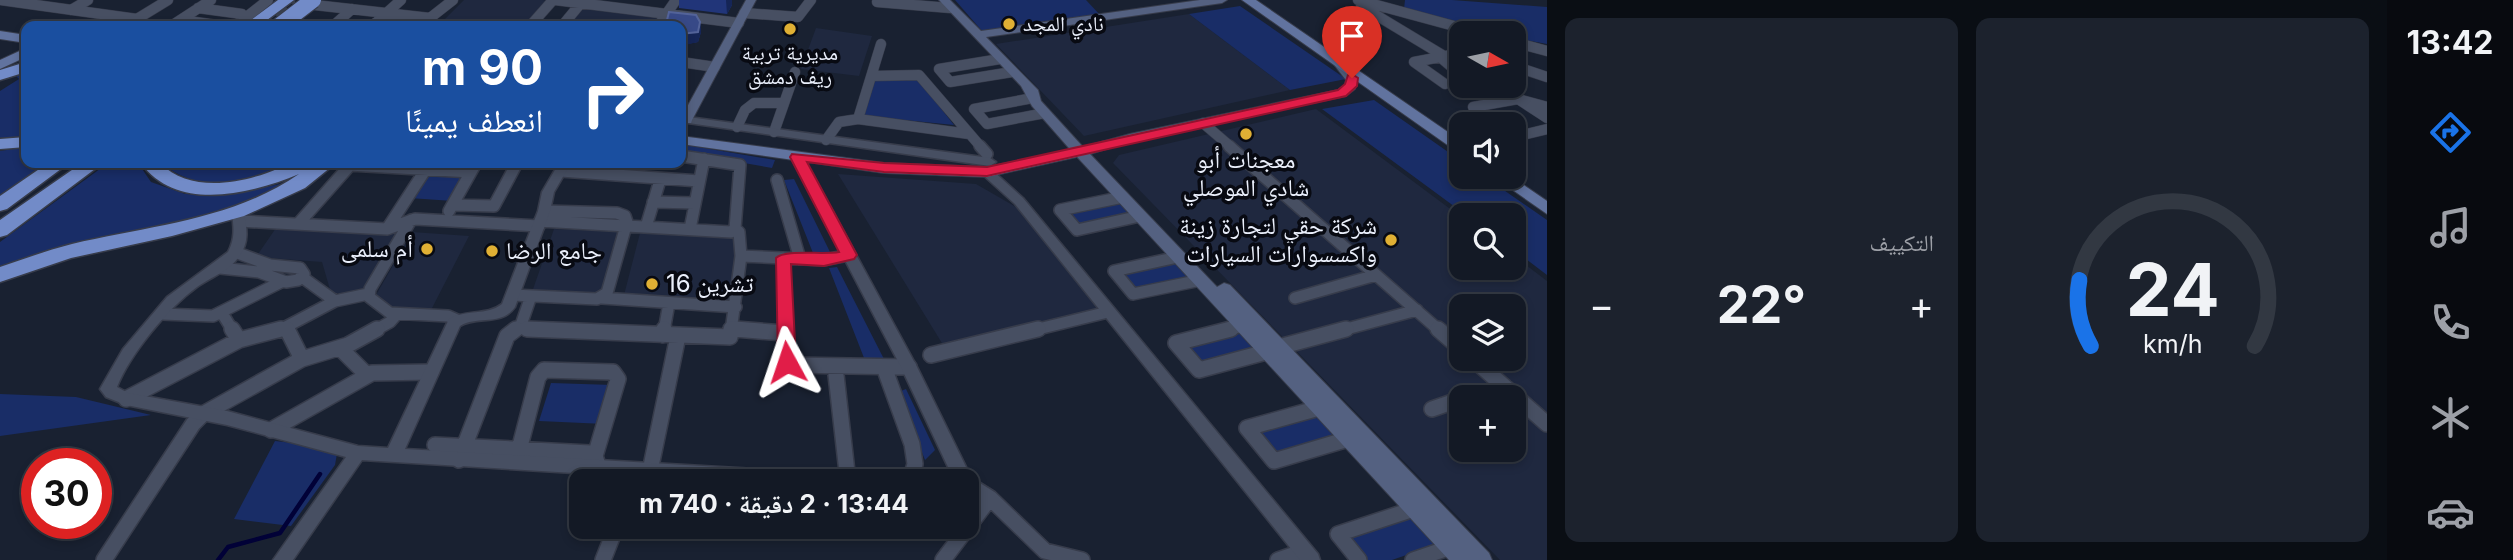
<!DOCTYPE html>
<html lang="ar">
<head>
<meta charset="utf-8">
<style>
	:root { --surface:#131925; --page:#1c222d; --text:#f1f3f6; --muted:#9da0a7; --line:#323842; --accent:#1a73e8 }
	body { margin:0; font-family:Inter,"Noto Naskh Arabic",sans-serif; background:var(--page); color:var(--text); direction:rtl; height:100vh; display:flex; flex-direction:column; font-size:26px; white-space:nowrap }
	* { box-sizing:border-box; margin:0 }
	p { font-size:23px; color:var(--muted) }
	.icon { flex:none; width:38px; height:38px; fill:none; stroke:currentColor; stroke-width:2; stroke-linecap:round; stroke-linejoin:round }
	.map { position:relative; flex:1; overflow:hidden; direction:ltr }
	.sheet { display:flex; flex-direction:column; gap:18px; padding:18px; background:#0a0e14; width:840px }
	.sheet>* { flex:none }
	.guide { position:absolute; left:21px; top:21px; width:665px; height:147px; border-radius:14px; box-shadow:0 4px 10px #0003,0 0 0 2px var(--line); direction:rtl; background:#1a4fa0; color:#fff; overflow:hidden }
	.needle { width:46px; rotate:99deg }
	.fabs { position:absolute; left:1449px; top:21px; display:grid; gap:14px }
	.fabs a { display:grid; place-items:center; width:77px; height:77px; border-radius:14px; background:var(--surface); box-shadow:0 4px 10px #0003,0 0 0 2px var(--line); font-size:35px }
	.speed { position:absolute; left:21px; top:448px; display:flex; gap:14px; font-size:35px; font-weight:700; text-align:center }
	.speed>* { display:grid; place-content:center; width:91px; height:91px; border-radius:50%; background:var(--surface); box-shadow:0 4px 10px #0003,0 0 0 2px var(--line); line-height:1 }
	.speed .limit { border:10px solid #d22; background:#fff; color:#111 }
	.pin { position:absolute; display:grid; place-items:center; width:60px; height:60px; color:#fff; margin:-72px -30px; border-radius:50% 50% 50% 0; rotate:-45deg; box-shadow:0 0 7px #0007 }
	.pin .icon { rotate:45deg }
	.me { position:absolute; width:77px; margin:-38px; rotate:355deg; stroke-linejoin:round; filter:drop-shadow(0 0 5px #0008) }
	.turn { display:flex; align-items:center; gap:24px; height:147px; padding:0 28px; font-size:32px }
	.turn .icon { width:91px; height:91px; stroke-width:2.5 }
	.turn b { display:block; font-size:49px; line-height:60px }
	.big { font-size:52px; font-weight:700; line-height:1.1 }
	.sheet .card { flex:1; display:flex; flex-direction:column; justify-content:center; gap:10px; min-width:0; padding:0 24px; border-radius:14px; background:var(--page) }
	.sheet .dial { align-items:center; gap:0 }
	.dial svg { height:182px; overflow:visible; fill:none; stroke:var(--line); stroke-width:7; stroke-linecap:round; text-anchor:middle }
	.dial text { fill:var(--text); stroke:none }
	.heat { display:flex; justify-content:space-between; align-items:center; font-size:38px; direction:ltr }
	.sheet .tiles { flex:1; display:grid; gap:18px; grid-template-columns:repeat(2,1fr) }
	.trip { position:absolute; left:569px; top:469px; width:410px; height:70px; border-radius:14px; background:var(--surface); box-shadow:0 4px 10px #0003,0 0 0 2px var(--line); font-weight:700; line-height:70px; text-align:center; direction:rtl }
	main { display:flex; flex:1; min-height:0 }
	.menu { display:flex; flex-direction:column; width:126px; justify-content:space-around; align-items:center; background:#080a0f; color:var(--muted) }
	.menu .icon { width:49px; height:49px }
	.menu .active { color:var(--accent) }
	.menu b { font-size:32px; color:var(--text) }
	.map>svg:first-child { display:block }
</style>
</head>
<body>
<main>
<nav class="menu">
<b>13:42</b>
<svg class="icon active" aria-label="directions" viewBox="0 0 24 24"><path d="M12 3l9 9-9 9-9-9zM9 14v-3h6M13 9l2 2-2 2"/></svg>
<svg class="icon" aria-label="music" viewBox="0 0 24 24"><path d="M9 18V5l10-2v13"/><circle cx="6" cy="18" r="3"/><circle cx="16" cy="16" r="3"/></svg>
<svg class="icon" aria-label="phone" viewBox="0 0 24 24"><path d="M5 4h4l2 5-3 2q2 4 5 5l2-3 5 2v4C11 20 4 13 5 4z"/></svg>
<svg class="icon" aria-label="climate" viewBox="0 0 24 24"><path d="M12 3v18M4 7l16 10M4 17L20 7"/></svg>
<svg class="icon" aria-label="car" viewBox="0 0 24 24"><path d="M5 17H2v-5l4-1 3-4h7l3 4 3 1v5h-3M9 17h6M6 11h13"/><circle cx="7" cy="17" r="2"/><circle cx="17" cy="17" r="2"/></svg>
</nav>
<section class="sheet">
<div class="tiles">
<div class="card dial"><svg viewBox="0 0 100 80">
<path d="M14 69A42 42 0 1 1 86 69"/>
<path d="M14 69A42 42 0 0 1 9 40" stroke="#1a73e8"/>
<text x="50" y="56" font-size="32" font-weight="700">24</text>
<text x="50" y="72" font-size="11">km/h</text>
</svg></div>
<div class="card"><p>التكييف</p>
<div class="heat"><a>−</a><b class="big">22°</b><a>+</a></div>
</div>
</div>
</section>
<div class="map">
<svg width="1547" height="560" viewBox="0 0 1547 560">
	<rect width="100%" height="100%" fill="#192131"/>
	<!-- built -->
	<path fill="#1f283f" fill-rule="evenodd" d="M464,0H542L550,1L528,26H471L441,23Z
		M584,7L658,16L651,26H568Z
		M1189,14L1290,90L1084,136L996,44Z
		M816,28L872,36L859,76L801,69Z
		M1316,109L1461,217V268H1514V256L1547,281V560H1500L1113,163L1119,155ZM1461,306H1514V359H1461ZM1461,397H1514V450H1461Z
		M838,174L976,184L1016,207L1099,310L945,348Z
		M276,228L400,234L368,293H331L322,262L256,257Z
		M554,229L621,232L603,298L531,295Z
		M412,232L469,236L430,312L387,310L376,295Z
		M640,233L738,237L729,304L623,299Z"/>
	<!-- green -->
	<path fill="#192d67" d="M955,0H1086L1101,16L983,32Z
		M1405,0H1452L1547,7V44L1514,38V33H1493L1404,9Z
		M1240,6L1346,79L1290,90L1189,14Z
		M26,72V137L0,138V91L19,79L15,75Z
		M917,78L954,125L864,116L873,79Z
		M1374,100L1461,161V177H1485L1547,220V275L1514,250V215H1466L1322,109Z
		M681,144L775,160L772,168L681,152Z
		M26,147V163H49L0,196V151Z
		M108,163H138L151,182L185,194L229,195L280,184L308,170L264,199L209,216L67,246L0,270V242Z
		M162,163H296C254,180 200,197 162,163Z
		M426,171L469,174L453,201L409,198Z
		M794,179L830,252L813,253L784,180Z
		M1117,200L1130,215L1077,226L1065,211Z
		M1174,260L1189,277L1133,290L1119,273Z
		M837,267L886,363H866L829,268Z
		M1240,330L1258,350L1198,366L1181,345Z
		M551,383L613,385L605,424L539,421Z
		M906,389L935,450L925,460L898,392Z
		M0,394L76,397L151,415L0,436Z
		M1315,412L1337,436L1273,455L1253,430Z
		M275,441L338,448L335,465L291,526L234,519Z
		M1412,515L1438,544L1392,560H1363L1344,537Z"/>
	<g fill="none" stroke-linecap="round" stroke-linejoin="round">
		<!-- stream -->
		<path stroke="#010137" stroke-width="4.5" d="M218,560L228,547L280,533L320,474"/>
		<!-- primary-tunnel -->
		<path stroke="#38404f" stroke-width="13" stroke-dasharray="13 7" stroke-linecap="butt" d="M259,26L294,0"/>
		<defs>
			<path id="minor-far2" d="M0,0L137,19
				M555,0L739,23
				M1358,0L1480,33
				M877,2L950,8
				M306,4L430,18L453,0
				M1361,6L1444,56
				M198,8L242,14
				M71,10L88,0
				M744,13L798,17L811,0
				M181,20L224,26
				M132,22L168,0
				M171,26L211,0
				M235,26L268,0
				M333,26L352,9
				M372,26L401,0
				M452,26H462
				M530,26L553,0
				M562,26L581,3
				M658,26L676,0
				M1514,42L1547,51
				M1440,57L1461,75
				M1000,59L939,69L950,82L1012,72
				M681,62L715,67
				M1514,66L1547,77
				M872,76L919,75L981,147
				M1445,84L1414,62L1451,55L1461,49
				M1484,86L1516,98
				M1033,98L974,109L987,124L1045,113
				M1473,107L1518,99
				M1547,107L1518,99L1547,118
				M858,119L969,134
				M1203,123L1231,147
				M737,127L745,110L754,103H784
				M774,132L795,72
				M1514,137L1547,129
				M826,140L839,122L858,119L881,44"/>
			<path id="minor-far1" d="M980,146L987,154
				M1229,146L1440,331
				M349,165L471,172
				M561,171L699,181
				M777,180L800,259
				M1123,197L1060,210L1077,230L1140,216
				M653,202L695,203
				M453,205L494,206L517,163
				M449,211L476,163
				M411,220L370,289L369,297L390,313L448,316L457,320
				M240,221L387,229L415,219L539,226
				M540,221L731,232L735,229L740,165L681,156
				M298,224L352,163
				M646,227L660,180
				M387,229L426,169
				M690,229L704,159
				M735,229L739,232L741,256
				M1178,257L1114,271L1133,294L1201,280
				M783,258L784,331
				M220,268L259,272L286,282L298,280L304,274L300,268L270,265L235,252
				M302,277L335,301
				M512,295L597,299L607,293L627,222L625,216L617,213L544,211
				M602,298L736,307
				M1295,298L1376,275
				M222,313L233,331
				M162,314L213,316L283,281
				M519,327L555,331
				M286,328L287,331
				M733,329L757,331
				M278,331L335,301L368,294
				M374,331L390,322L397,314
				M514,331L521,325L531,296
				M664,331L669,303
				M731,331L741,256L824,260L849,255
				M1030,331L1108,312
				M1224,331L1243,326
				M1339,331L1417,310"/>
			<path id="minor" d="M232,329L239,340
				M287,329L302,359
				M527,329L730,337L731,329
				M735,329L784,333L787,362L791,365L909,367
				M784,329V333
				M1231,329L1176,343L1199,370L1266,352
				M1438,329L1461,349
				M663,335L664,329
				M1279,347L1346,329
				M341,349L367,375
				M931,355L1038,329
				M1473,359L1547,424
				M835,366L848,481
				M884,367L912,444L915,464L910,481
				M1468,397L1504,386
				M126,399L239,340L281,329
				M1319,408L1247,428L1274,461L1348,439
				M1432,409L1461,399
				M271,430L372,373L431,372
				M435,445L590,453L595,456L597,462
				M519,450L538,377L544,370L613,372L618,379L595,456
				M459,460L507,336L516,329
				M650,471L678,336
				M966,483L990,498L1045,551L1082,560
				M104,560L193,424L203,414L302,359L348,345L377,329
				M603,560L616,527
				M943,560L990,498
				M1278,560L1304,551
				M1359,560L1338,534L1414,509
				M1413,560L1451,547"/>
			<path id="tertiary" d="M681,116L990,158L996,162L990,166L681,122Z
				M797,153L803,157L917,367L966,467L965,481H947L948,467L901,367L791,157Z
				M559,163H571L554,192L550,211L515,307C501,327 478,315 460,326L405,449L826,473L832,476L835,481H706L362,460L293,560H273L346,457L227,425L126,405L106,397L100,389L123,349L167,297L228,252C235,239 234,228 232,214L238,210L244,214C247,229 249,242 240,255C230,271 211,277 197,287C168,308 130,354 117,387L128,393L227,411L358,446L388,448L449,319C465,309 487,316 502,304L538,211L542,192Z
				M987,168L991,169L1023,198L1318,554L1320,560H1300L1015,204L983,175L981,172L983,169Z"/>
			<path id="secondary" d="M746,0H756L692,120L691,123H681V118Z
				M939,0H950L981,31L1200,0H1227L1222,3L986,37L1038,90L1041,101L1083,147L1130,134L1338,90L1345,85L1346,80L1332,62L1338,58L1342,60L1358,80L1355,89L1346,96L1132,141L1090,154L1217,287L1224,283L1230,285L1489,553L1492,560H1449L1068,147L1032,106L1021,86Z"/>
			<path id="primary" d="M1242,0H1256L1461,141V152L1456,151Z
				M0,31L26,35V43L0,39Z
				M26,48V57L0,69V60Z
				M681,136L884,163L987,167L1081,148L1088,152L1081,156L987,177L884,173L681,144Z
				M1494,177H1512L1547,201V214Z"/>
			<path id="motorway" d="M278,0H294L259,26H243Z
				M26,62V72L0,80V70Z
				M26,137V147L0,149V139Z
				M48,163H69L7,209L0,211V196Z
				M82,163H103L7,235L0,237V220Z
				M141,163H160C187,191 233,185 267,173C276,170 284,165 293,163C305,160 323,162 336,163L305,188L244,216L172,236L71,258L0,282V267C24,259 48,250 72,244C148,226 233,220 299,174C251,194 177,213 141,163Z"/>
		</defs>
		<!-- minor-far2 casing -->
		<use href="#minor-far2" stroke="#373c4b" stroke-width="11"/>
		<!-- minor-far1 casing -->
		<use href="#minor-far1" stroke="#373c4b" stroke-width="14"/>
		<!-- minor casing -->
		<use href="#minor" stroke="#373c4b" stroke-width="18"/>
		<!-- tertiary casing -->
		<use href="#tertiary" stroke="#373c4b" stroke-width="3"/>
		<!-- secondary casing -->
		<use href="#secondary" stroke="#373c4b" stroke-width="2"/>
		<!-- primary casing -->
		<use href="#primary" stroke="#373c4b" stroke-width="2"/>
		<!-- motorway casing -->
		<use href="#motorway" stroke="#373c4b" stroke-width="3"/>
		<!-- minor-far2 -->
		<use href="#minor-far2" stroke="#474f62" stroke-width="10"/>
		<!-- minor-far1 -->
		<use href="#minor-far1" stroke="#474f62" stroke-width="11"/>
		<!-- minor -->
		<use href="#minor" stroke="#474f62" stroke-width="15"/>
		<!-- tertiary -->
		<use href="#tertiary" fill="#474f62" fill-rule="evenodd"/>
		<!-- secondary -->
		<use href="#secondary" fill="#546181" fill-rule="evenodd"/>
		<!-- primary -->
		<use href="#primary" fill="#61739f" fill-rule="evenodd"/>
		<!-- motorway -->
		<use href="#motorway" fill="#728bc8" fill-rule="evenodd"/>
		<defs>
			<path id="motorway-bridge" d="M279,26L313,0"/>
		</defs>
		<!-- motorway-bridge casing -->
		<use href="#motorway-bridge" stroke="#373c4b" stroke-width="18" stroke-linecap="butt"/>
		<!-- motorway-bridge -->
		<use href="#motorway-bridge" stroke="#728bc8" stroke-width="16"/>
	</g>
	<!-- wall -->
	<path fill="#213579" d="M679,0H732V5L727,14L679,8Z
		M669,12L696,15L700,22L701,32L698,42L681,45V26H666Z"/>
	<!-- shaded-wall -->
	<path fill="#152556" d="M726,0H732V5L727,14Z
		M700,22L701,32L698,42L685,45L684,34Z"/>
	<!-- building -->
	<path fill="#374987" stroke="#536399" stroke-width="2" d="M669,12L696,15L700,22L698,32L681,34V26H667L666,24Z"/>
	<!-- route -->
	<path fill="#e11d48" stroke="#92132f" stroke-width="2" d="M1352,74L1358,78L1357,86L1346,96L987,176L884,172L807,162L857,255L854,259L824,266L791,264L796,362L793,367H781L778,362L776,258C784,249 824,255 839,252L790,157L792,154L884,163L987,167L1338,90L1345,84L1348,75Z"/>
	<!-- markers -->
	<g fill="#e0b034" stroke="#080a12" stroke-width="2.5">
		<circle cx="1009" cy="24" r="7"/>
		<circle cx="790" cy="29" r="7"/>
		<circle cx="1246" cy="134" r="7"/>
		<circle cx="1391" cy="240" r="7"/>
		<circle cx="427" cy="249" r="7"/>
		<circle cx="492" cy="251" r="7"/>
		<circle cx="652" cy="284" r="7"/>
	</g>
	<g text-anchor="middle" stroke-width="7" stroke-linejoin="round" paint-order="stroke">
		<!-- far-poi labels -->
		<g font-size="21" fill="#eaeffb" stroke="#080a12" text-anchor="start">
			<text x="1023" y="31">نادي المجد</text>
			<text x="790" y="60" text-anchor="middle">مديرية تربية<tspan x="790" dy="24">ريف دمشق</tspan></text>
		</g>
		<!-- poi labels -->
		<g font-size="24" fill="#eaeffb" stroke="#080a12" text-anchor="end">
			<text x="1246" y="168" text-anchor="middle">معجنات أبو<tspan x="1246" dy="28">شادي الموصلي</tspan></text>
			<text x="1377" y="234">شركة حقي لتجارة زينة<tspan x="1377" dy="28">واكسسوارات السيارات</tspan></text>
			<text x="413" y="257">أم سلمى</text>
			<text x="506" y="259" text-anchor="start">جامع الرضا</text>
			<text x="666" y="292" text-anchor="start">16 تشرين</text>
		</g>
	</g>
</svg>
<div class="fabs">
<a><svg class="needle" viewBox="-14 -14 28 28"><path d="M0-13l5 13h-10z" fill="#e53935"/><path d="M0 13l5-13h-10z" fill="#9da0a7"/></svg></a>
<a><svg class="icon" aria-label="sound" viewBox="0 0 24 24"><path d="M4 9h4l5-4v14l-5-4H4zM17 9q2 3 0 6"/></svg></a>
<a><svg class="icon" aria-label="search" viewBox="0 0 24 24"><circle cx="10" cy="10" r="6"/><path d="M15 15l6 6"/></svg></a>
<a><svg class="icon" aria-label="layers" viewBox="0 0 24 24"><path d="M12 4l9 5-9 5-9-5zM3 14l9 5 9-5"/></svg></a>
<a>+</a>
</div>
<div class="speed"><div class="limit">30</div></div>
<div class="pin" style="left:1352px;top:78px;background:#d93025"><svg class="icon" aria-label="arrive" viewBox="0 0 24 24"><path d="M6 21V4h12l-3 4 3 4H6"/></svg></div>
<svg class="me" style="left:787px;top:362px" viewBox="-20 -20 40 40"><path d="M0-17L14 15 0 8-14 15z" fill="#e11d48" stroke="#fff" stroke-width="4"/></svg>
<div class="trip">13:44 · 2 دقيقة · 740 m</div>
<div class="guide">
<div class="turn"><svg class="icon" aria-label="right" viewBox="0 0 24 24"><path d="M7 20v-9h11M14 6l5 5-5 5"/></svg><div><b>90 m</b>انعطف يمينًا</div></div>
</div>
</div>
</main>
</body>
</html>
